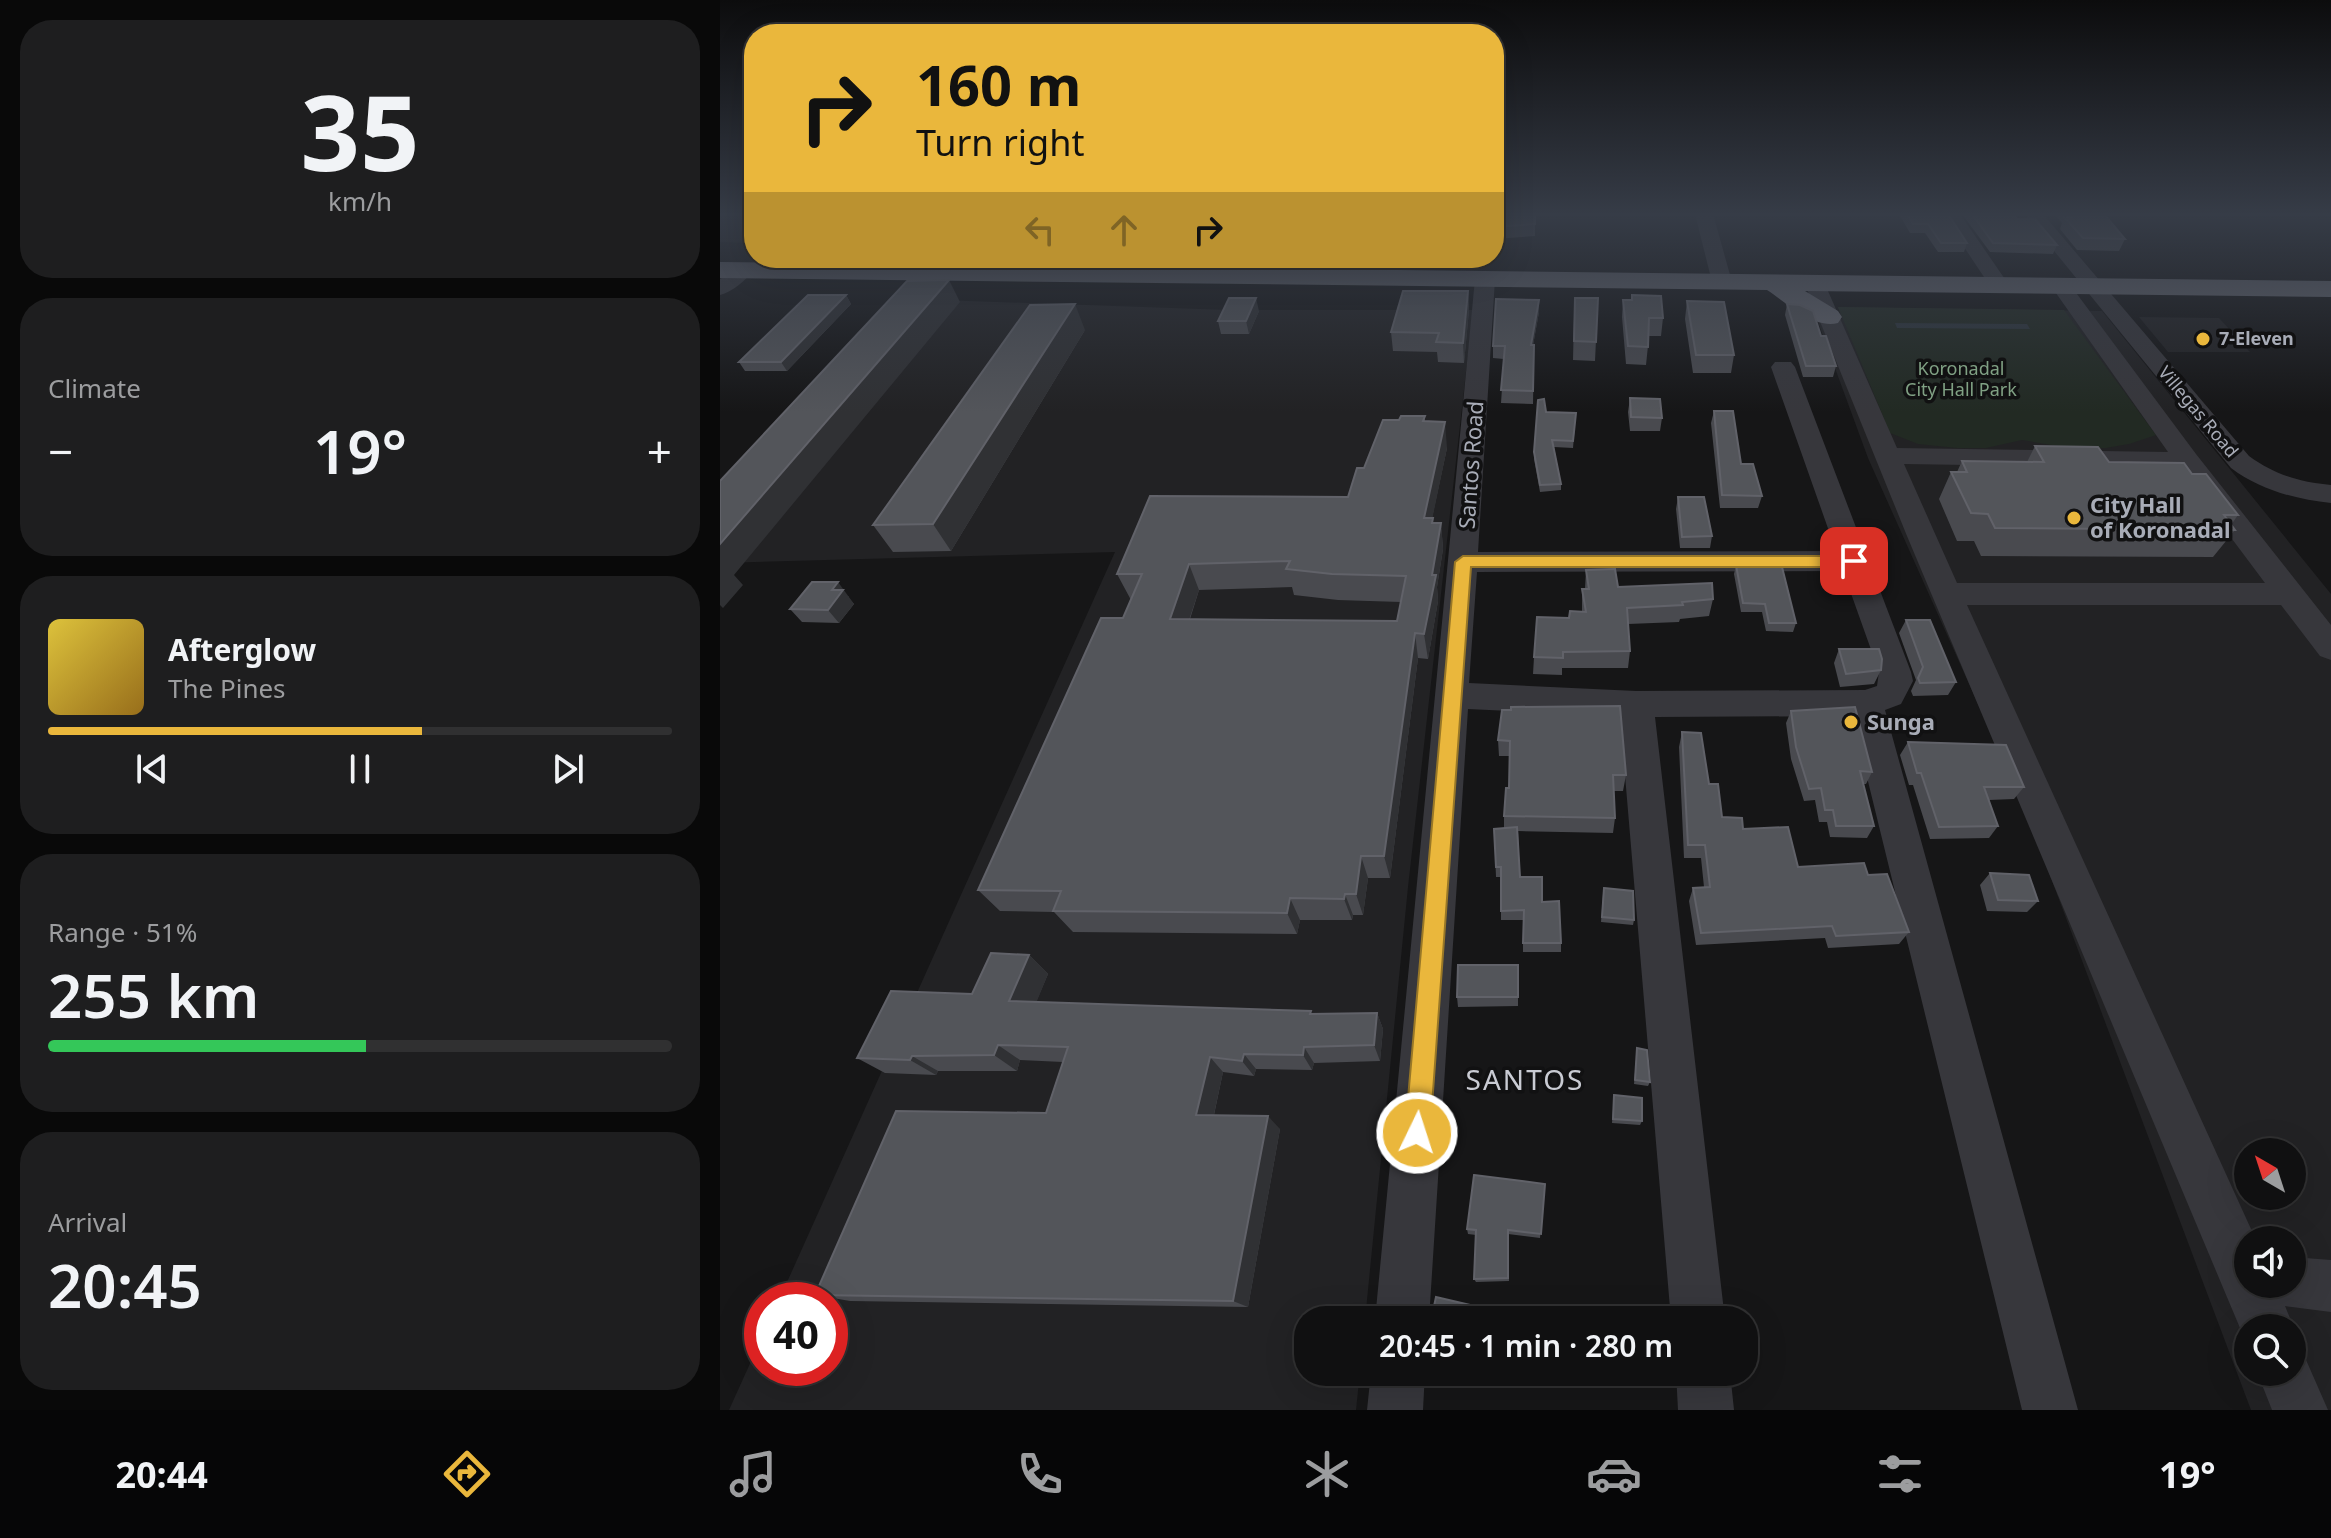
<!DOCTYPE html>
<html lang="en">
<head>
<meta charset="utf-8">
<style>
	:root { --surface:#101011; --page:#1e1e1f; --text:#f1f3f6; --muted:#9c9d9f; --line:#303031; --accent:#eab73c }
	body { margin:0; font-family:"Noto Sans",sans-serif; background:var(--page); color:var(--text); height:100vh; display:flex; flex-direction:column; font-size:30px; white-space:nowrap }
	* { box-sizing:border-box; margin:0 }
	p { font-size:26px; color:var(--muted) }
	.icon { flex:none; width:44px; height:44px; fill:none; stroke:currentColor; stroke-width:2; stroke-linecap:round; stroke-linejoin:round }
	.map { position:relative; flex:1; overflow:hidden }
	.sheet { display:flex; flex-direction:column; gap:20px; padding:20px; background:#090909; width:720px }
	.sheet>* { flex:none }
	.hud { position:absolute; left:24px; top:24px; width:760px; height:244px; border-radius:32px; box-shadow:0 8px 32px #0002,0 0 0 2px var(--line); background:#eab73c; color:#111; overflow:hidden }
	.needle { width:52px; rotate:321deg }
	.tools { position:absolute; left:1514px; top:1138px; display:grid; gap:16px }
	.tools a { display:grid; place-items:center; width:72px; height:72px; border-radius:50%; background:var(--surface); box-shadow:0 8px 32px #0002,0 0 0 2px var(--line); font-size:40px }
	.speed { position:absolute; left:24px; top:1282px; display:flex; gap:16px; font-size:40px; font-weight:700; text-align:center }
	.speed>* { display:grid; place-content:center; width:104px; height:104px; border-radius:50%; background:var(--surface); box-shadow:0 8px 32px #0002,0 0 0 2px var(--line); line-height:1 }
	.speed .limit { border:12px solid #d22; background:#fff; color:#111 }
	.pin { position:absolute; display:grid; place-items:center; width:68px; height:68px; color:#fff; margin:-34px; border-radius:16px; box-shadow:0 4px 12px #0006 }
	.me { position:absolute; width:88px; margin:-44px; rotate:4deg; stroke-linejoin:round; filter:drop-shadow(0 0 6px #0008) }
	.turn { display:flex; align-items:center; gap:28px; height:168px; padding:0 40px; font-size:36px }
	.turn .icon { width:104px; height:104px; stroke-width:2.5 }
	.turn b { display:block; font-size:56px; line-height:68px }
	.lanes { display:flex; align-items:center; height:76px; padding:0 40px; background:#0003; justify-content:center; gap:40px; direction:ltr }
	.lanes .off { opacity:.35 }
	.big { font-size:60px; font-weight:600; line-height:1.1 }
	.sheet .card { flex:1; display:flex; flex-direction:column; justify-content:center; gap:12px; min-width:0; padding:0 28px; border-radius:32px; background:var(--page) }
	.sheet .dial { align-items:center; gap:0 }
	.dial b { font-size:104px; line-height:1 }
	.song { display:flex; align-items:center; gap:24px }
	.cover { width:96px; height:96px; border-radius:12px; background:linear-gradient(135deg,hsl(50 70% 55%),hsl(40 70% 35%)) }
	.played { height:8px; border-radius:4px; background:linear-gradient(90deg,var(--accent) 60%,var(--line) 60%) }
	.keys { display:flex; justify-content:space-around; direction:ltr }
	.heat { display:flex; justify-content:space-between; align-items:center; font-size:44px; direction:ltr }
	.charge { height:12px; border-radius:6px; background:linear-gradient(90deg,#34c759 51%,var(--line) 0) }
	.trip { position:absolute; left:574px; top:1306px; width:464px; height:80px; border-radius:32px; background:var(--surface); box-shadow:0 8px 32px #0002,0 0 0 2px var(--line); font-weight:600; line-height:80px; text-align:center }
	.menu { display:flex; height:128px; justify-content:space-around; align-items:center; background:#060607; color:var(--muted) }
	.menu .icon { width:56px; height:56px }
	.menu .active { color:var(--accent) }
	.menu b { font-size:36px; color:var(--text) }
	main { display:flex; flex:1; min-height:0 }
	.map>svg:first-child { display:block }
</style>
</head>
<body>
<main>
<section class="sheet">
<div class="card dial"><b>35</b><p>km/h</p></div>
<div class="card"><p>Climate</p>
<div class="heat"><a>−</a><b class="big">19°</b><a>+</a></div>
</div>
<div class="card">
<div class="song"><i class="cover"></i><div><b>Afterglow</b><p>The Pines</p></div></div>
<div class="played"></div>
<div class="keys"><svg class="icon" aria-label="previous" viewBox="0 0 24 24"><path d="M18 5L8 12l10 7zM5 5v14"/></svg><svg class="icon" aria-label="pause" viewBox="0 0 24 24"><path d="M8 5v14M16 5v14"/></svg><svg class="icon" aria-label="next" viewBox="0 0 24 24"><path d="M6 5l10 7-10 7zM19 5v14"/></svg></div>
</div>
<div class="card"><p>Range · 51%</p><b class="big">255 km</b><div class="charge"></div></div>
<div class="card"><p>Arrival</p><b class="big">20:45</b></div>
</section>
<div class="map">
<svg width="1611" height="1410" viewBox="0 0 1611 1410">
	<rect width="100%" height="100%" fill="#161617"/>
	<!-- built -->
	<path fill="#222224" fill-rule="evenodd" d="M0,214H34V243L0,242Z
		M192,299L509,310H753L688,887L645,1320H588V1372H640L636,1410H9L42,1337V1368H110V1300H59L395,552L0,563V507Z
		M1118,307L1382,311L1611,594V1410H1531L1305,809L1148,458L1097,319H1122ZM1528,1152H1572V1196H1528ZM1528,1240H1572V1284H1528ZM1528,1328H1572V1372H1528Z
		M1419,317L1499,318L1530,352H1448Z"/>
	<!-- green -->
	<path fill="#222a23" d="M1118,307L1344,310L1436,435L1409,444L1386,448H1349L1302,440L1266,448H1237L1198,444L1170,433Z"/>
	<!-- water -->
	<path fill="#2e363d" d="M1175,323L1307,324L1310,329L1177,328Z"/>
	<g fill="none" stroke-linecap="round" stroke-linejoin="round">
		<!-- minor -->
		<path fill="#37373c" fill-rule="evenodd" d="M975,214H993L1012,282L1009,286L1002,288L992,282Z
			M1222,214H1240L1289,285L1286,289H1272Z
			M1304,214H1323L1529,456C1555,475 1580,482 1611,485V503C1575,499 1540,490 1511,468Z
			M234,258H255L239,277H225L222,273Z
			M24,264L31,266L34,270C26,280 12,292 0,295V279Z
			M765,273L775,279L758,552L1116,551L1051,367L1055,362H1071L1075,367L1191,672L1193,681L1181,704L1165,710L1358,1410H1302L1132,716L935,717L1005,1320H951L900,716L748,709L709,1320H655L755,279ZM1123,571L1159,672L1157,686L1145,690L916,691L749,683L757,572Z
			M1094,276L1104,282L1177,448L1448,452L1331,286L1334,282H1348L1476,454L1611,625V660L1600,656L1561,605H1247L1536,1240H1528V1284H1572V1257L1611,1260V1312L1565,1306L1574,1328L1572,1332V1328H1528V1347L1187,536L1084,282ZM1184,464L1459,468L1545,583H1237Z
			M1572,1348L1583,1353L1608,1410H1552L1537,1372H1572Z
			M651,1372H705L703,1410H647Z
			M956,1372H1010L1014,1410H958Z"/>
		<!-- highway -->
		<path fill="#63656d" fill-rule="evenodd" d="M0,262L1611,281V297L1085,291L1118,311L1122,317L1118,323C1093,329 1067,303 1047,290L0,278Z"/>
	</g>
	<!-- wall -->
	<path fill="#494a4f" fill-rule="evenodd" d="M774,214L815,224V236L774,239Z
		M1179,214H1228L1247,243L1244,252H1218L1205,233H1190Z
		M1242,214H1293L1297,219L1337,245L1333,254L1270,252Z
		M1334,214H1384L1405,239L1399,251L1357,250L1340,229L1342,223Z
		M748,291L749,310L744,363L718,362L717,352L673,351L671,332Z
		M126,295L131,304L67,371H25L19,362Z
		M912,295L943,318L941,336H929L926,365L906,364L902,317L903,300H911Z
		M878,298L875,361L853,360L854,317Z
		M967,301L1014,355L1011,373H973L965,319Z
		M1067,304L1101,336L1116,366L1113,377H1083L1065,315Z
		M539,311L529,334H501L498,321Z
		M819,312L813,345H814L813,404L781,403L784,359L773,358V346Z
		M365,330L231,551L173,552L153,525Z
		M910,398L942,418L940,431H910L908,412Z
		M994,411L1021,464L1042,496L1038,508H1000L991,423Z
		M826,412L856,413L853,448L834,447L841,484V490L820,492L814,459V452Z
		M705,416V421L727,448L712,518L713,523H721L723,549L717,587L718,601L708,659L698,658L670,878H648L643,915H633L632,920H580L577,934L353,932L334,912L280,911L258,890L403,618L411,600L397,574L628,497L644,468L679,420ZM572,587L574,595L618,600L681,602L677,621L470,619L479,590Z
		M1315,446L1389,462L1472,474L1518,515L1511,525L1515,530L1493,557L1261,556L1254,541H1237L1219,499L1231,472H1237L1242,461L1307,462Z
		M958,497L992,536L990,548H960L956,509Z
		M1016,565L1076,623L1073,632L1046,631L1042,612H1021L1014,574Z
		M866,570L898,587L993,599L989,616L960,619L959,622L908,624L910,651L908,668H842V675L813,674L814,657L849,618L862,612V589H865Z
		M129,596L128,597L134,604L119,623L82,622L70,609Z
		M1186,620L1236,682L1228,695L1193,696L1191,691L1196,680L1179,633Z
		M1119,649L1161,670L1154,684L1120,687L1114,663Z
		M782,710L906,775L903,791H894L895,818L893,833L798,831L800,877L822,902L841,943V952H803V920H781V877H776L774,829L784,828V816L789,788V756H779L778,740Z
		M1071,711L1152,772L1146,784H1143L1154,826L1147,838L1110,837L1107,822H1099L1095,800L1084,801L1071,759L1066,723Z
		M962,732L989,784L1002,817L1023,829L1078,867L1148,875L1189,932L1179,944L1108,948L1105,938L976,945L969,901L973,888L984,887L981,858H964L959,747Z
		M1188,742L1304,787L1294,799L1269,800L1278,826L1269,838L1210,839L1193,785H1189L1180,755Z
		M1270,873L1318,901L1307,912L1267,911L1260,885Z
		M883,894L914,920L913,925L881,922Z
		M309,955L328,974L316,1002L593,1014L657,1013L663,1029L660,1061L594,1063L592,1070L536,1069L534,1076L503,1072L494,1115L560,1129L528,1307L130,1301L95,1295L326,1113L343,1062L300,1060L297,1071H218L216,1075L165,1073L137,1058L252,994Z
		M798,965V1006L738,1007L737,997Z
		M917,1048L930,1082L928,1086L914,1084Z
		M894,1095L922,1121L920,1125L892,1123Z
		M825,1184L820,1238L788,1234L789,1281L756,1282L754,1279L756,1235L748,1234L747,1229Z"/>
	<!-- shaded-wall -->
	<path fill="#303134" d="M229,280L240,302L14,575L23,585L3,608L0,605V544Z
		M748,291L749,310L744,363L743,343Z
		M126,295L131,304L67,371L61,362Z
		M536,298L539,311L529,334L526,321Z
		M819,300V312L811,357V345Z
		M355,304L365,330L231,551L213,524Z
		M725,422L727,448L707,544L704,518Z
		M721,523L723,549L717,587L718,601L708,659L704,634L712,575Z
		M469,564L479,590L461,644L450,619Z
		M118,582L134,604L119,623L108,610L112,590Z
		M695,633L698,658L670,878L664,856Z
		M641,856L648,878L643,915L636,894Z
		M625,894L633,915L632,920L624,899Z
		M570,898L580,920L577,934L567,913Z
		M309,955L328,974L310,1018L289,1001Z
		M657,1013L663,1029L660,1061L654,1045Z
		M278,1045L300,1060L297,1071L274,1055Z
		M584,1047L594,1063L592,1070L583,1055Z
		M524,1054L536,1069L534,1076L522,1061Z
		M192,1056L218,1071L216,1075L190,1060Z
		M490,1057L503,1072L491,1128L476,1115Z
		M548,1116L560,1129L528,1307L513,1301Z"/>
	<!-- building -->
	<path fill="#53555a" stroke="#616269" stroke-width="2" fill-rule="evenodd" d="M774,214H815V224L774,227Z
		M1187,214H1228L1247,243H1221L1208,224H1193Z
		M1252,214H1293L1297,219H1315L1337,245L1273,243Z
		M1349,214H1384L1405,239L1363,238L1345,218H1352Z
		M229,280L0,544V481L187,281Z
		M683,291H748L743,343L716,342L719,333L671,332Z
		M88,295H126L61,362H19Z
		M912,295L941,296L943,318H929L928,347L908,346L903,300H912Z
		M509,298H536L526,321H498Z
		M855,298H878L876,342L854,341Z
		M776,299L819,300L811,345H814L813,391L781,390L785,346H773Z
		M967,301L1004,302L1014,355H976Z
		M355,304L213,524L153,525L310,305Z
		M1067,304L1080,305L1093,311L1101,336H1106L1116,366H1086Z
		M910,398L940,399L942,418L911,417Z
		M824,399L826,412L856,413L853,441L832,440L841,484L820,485L814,452L818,400Z
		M994,411H1013L1021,464H1033L1042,496L1002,495Z
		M681,416H705L703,421L725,422L704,518H713L712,523H721L712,575H716L704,634L695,633L664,856H641L636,894H625L624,899L570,898L567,913L333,911L341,891L258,890L381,618H403L422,574H397L430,496L628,497L637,468H644L663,420H679ZM570,561L566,569L612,574L686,576L677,621L450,619L469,564Z
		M1315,446L1378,447L1389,462L1464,463L1472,474H1486L1518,515H1504L1515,530L1275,528L1268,514L1251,513L1231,472H1247L1242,461L1324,462Z
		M958,497H984L992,536L962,537Z
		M1016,565L1062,567L1076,623H1049L1045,604L1023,603Z
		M895,569L898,587L992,583L993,599L962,602L963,605L907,608L910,651L843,652V658L814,657L817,617L849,618L850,611L866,612L862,589H869L866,570Z
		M92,582H118L112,590H123L108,610L70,609Z
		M1186,620H1210L1236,682L1200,683L1198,678L1203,667Z
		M1119,649H1159L1162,659L1161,670L1126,674Z
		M900,706L906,775H893L895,818L784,816L786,788H789L790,741L778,740L782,710H791V707Z
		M1135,707L1152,772L1140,771L1154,826H1116L1113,810H1105L1101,788L1089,789L1076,747L1071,711Z
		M962,732L981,733L989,784H998L1002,817L1022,818L1023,829L1068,827L1078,867L1144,863L1148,875L1167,874L1189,932L1116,936L1112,926L981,933L973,888L990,887L985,845H968Z
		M1188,742L1286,745L1304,787H1264L1278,826L1219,827L1201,773H1197Z
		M797,827L800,877H822V902L839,901L841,943H803L804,910L781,911V867H776L774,829Z
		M1270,873L1309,875L1318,901L1278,900Z
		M884,888L913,891L914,920L882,917Z
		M271,953L309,955L289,1001L591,1011L590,1014L657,1013L654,1045L584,1047L583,1055L524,1054L522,1061L490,1057L476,1115L548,1116L513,1301L95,1295L176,1111L326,1113L348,1047L278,1045L274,1055L192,1056L190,1060L137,1058L171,991L252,994Z
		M738,965H798V997H737Z
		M917,1048L927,1050L930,1082L915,1080Z
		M894,1095L922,1098V1121L893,1119Z
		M754,1175L825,1184L821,1234L788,1230V1278L754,1279L756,1230L747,1229Z
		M716,1297L759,1307L757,1319L763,1320H711Z"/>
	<!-- sky -->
	<linearGradient id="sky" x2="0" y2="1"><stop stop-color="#0c0c0d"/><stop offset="0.52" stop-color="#363c47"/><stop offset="1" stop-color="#363c47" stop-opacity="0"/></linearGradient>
	<rect width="1611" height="412" fill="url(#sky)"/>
	<!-- route -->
	<path fill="#eab73c" stroke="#987727" stroke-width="2" d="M743,556H1134L1142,561L1134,567H751L710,1133L706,1142L697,1145L688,1142L685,1133L735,562Z"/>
	<!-- markers -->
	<g fill="#eab73c" stroke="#111112" stroke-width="3">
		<circle cx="1483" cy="339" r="8"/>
		<circle cx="1354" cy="518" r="8"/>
		<circle cx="1131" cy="722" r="8"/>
	</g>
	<g text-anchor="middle" stroke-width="7" stroke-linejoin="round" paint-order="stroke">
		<!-- far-poi labels -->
		<g font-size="18" font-weight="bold" fill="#a8acb7" stroke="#111112" text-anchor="start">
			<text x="1499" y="345">7-Eleven</text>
		</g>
		<!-- far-park labels -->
		<g font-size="18" fill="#80a184" stroke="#111112">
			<text x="1241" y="375">Koronadal<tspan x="1241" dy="21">City Hall Park</tspan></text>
		</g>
		<!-- far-street labels -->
		<g font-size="18" fill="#a8acb7" stroke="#111112">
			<text transform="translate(1478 412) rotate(50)" y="6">Villegas Road</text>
		</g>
		<!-- street labels -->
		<g font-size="22" fill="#a8acb7" stroke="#111112">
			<text transform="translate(751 465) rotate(-86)" y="8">Santos Road</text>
		</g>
		<!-- poi labels -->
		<g font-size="22" font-weight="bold" fill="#a8acb7" stroke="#111112" text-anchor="start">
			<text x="1370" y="513">City Hall<tspan x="1370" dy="25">of Koronadal</tspan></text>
			<text x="1147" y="730">Sunga</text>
		</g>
		<!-- near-neighbourhood labels -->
		<g font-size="28" letter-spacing="2" fill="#c9cbd3" stroke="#111112">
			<text x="805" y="1090">SANTOS</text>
		</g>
	</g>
</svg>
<div class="tools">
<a><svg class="needle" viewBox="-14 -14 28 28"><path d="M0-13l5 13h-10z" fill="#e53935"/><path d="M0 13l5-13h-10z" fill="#9c9d9f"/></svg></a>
<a><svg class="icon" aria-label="sound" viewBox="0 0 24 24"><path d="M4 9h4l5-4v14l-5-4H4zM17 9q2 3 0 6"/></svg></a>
<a><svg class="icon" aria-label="search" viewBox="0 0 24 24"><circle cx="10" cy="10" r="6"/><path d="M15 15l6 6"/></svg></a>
</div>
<div class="speed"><div class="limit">40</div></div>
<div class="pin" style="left:1134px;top:561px;background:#d93025"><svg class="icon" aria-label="arrive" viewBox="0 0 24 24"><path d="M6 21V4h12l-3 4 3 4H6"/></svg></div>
<svg class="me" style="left:697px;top:1133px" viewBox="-20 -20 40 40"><circle r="17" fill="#eab73c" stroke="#fff" stroke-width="3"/><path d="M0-11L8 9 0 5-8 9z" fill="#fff"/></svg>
<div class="trip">20:45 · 1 min · 280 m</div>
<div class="hud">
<div class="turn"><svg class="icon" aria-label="right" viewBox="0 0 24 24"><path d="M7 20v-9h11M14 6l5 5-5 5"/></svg><div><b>160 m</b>Turn right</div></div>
<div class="lanes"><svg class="icon off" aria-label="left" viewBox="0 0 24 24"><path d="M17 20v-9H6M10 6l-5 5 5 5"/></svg><svg class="icon off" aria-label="ahead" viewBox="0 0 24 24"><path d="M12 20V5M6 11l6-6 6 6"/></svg><svg class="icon" aria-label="right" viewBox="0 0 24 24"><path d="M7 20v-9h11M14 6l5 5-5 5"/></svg></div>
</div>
</div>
</main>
<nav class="menu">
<b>20:44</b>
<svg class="icon active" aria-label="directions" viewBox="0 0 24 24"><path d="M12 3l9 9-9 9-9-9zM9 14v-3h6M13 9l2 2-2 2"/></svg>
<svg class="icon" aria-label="music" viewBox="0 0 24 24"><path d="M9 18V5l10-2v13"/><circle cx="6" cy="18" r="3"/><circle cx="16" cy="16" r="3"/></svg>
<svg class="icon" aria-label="phone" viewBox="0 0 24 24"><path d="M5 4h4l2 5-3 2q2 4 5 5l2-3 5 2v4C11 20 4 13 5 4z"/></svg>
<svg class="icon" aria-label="climate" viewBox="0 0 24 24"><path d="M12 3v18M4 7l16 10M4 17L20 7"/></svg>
<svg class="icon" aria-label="car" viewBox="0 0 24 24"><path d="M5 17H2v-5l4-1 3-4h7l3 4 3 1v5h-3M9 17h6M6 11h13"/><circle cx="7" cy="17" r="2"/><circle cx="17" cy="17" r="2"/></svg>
<svg class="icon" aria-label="filters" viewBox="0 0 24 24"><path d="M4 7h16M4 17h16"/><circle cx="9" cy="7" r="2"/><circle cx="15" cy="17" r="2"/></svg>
<b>19°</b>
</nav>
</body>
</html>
